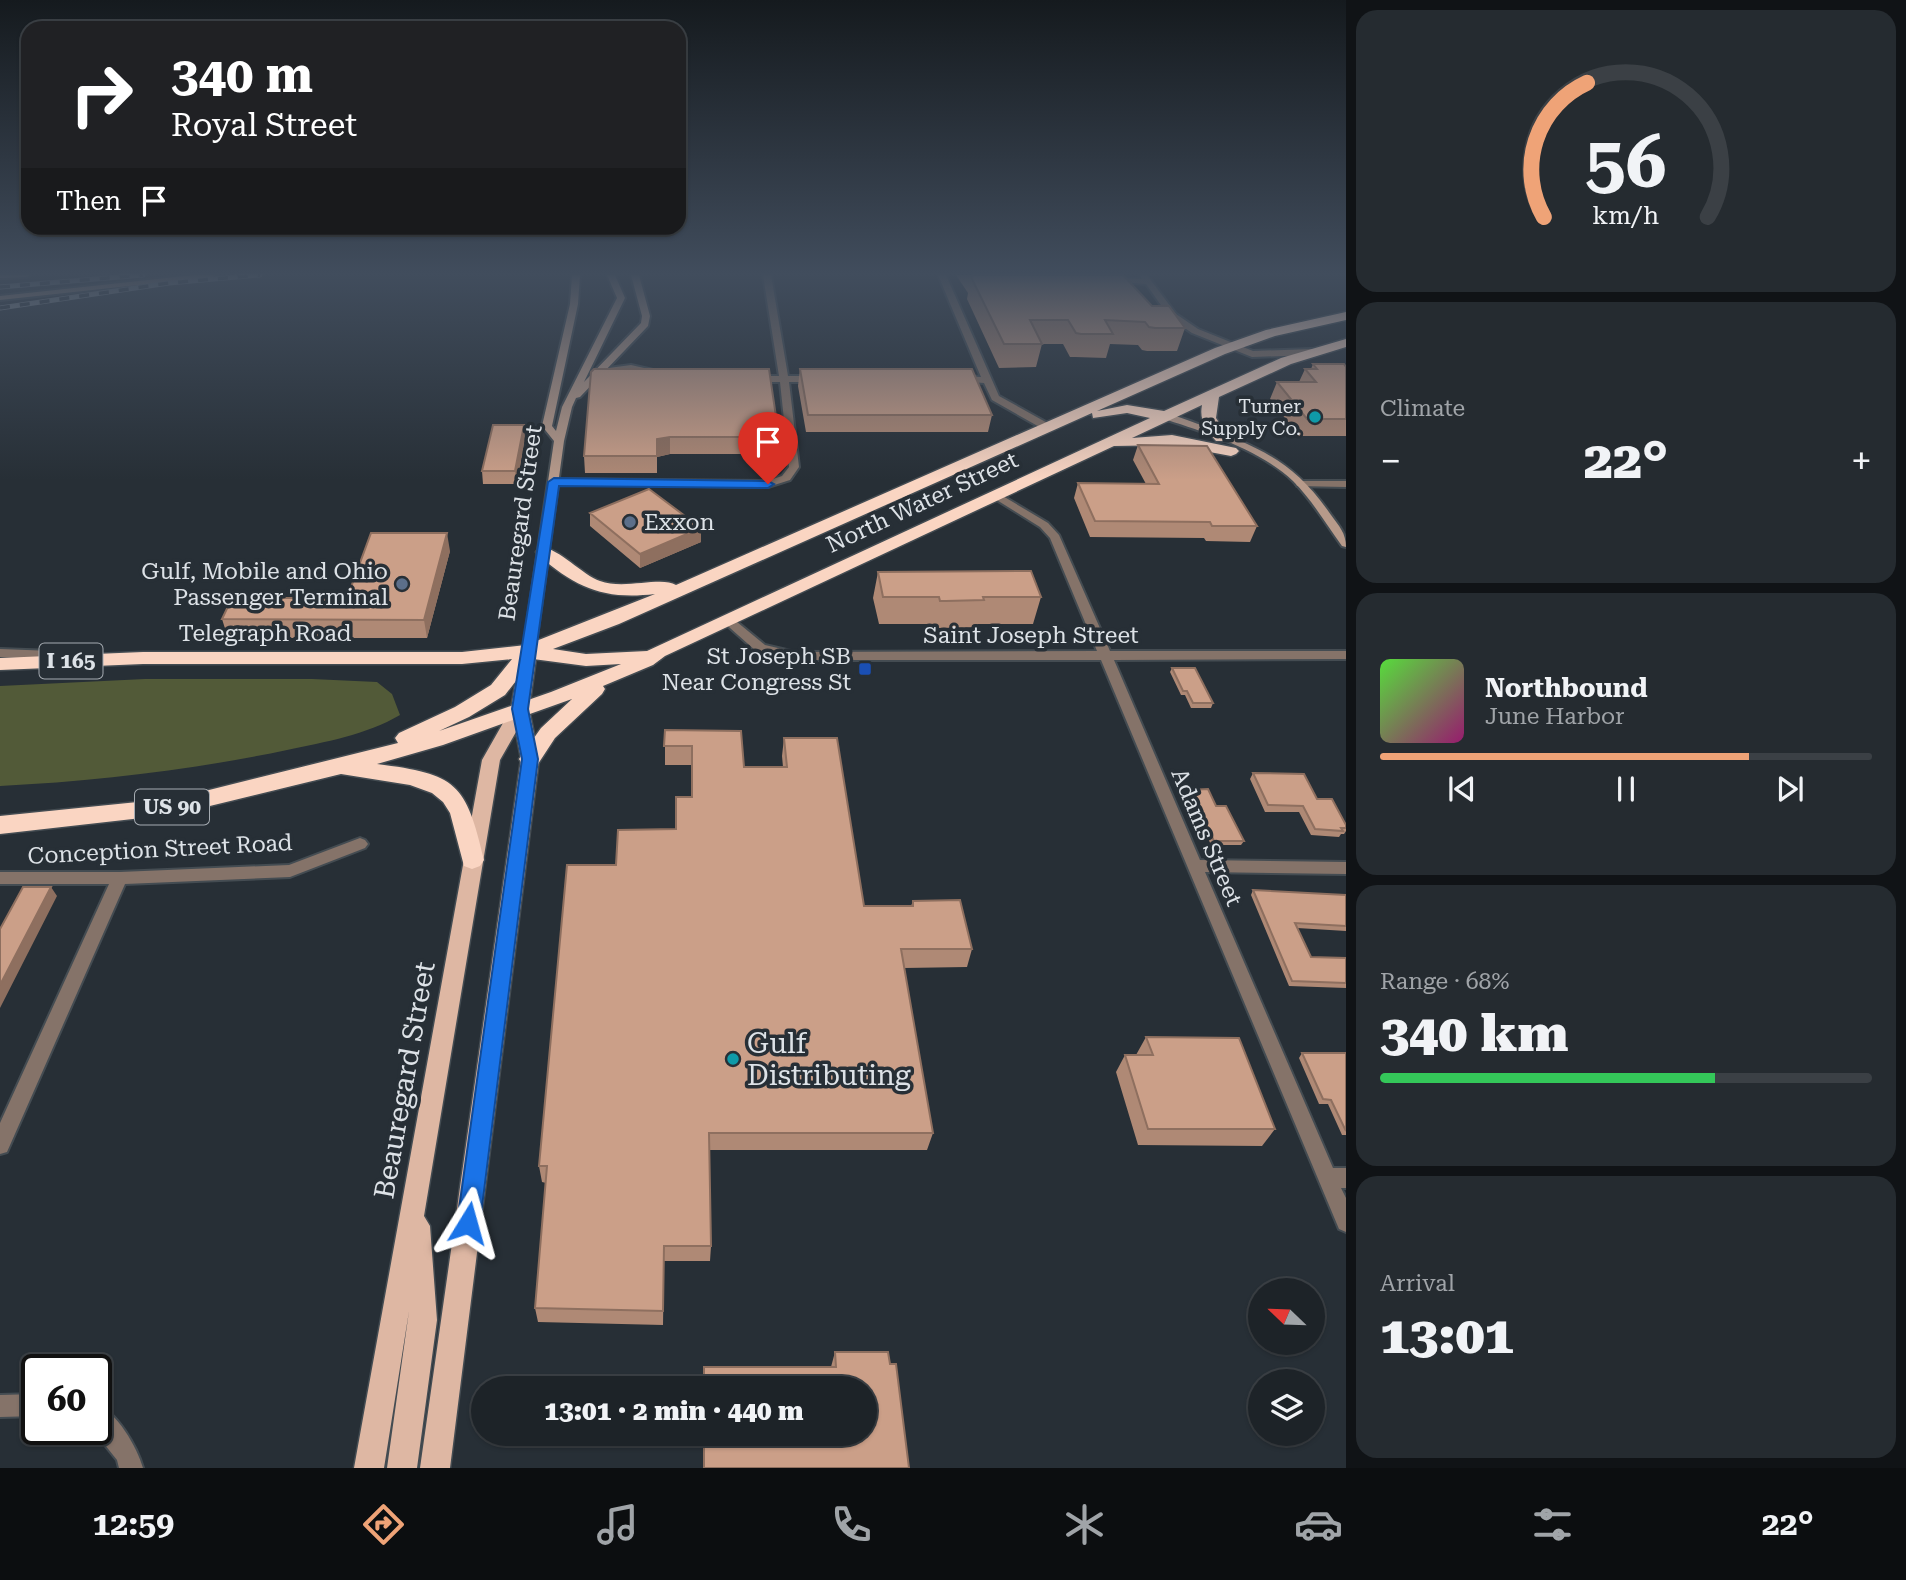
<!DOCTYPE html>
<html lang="en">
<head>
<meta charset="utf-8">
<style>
	:root { --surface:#1d2328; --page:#252b30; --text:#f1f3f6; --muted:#a0a4a8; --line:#3b4045; --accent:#efa377 }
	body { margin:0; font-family:"Roboto Serif",serif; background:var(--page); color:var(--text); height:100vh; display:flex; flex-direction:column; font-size:26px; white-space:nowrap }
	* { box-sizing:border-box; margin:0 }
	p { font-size:23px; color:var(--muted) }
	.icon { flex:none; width:38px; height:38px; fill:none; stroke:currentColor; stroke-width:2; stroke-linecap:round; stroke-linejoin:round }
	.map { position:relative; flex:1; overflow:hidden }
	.panel { display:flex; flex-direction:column; gap:10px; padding:10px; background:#101316; width:560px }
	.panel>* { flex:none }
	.hud { position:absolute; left:21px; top:21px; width:665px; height:214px; border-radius:21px; box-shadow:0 2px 5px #0004,0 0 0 2px var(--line); background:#202124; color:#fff; overflow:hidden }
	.needle { width:46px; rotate:293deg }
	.buttons { position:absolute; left:1248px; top:1278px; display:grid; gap:14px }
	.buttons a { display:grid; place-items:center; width:77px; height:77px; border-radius:50%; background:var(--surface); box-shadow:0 2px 5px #0004,0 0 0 2px var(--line); font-size:35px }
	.speed { position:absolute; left:21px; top:1354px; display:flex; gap:14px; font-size:35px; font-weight:700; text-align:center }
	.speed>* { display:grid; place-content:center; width:91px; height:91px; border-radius:50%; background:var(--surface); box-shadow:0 2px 5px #0004,0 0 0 2px var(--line); line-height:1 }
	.speed .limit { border:4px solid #111; border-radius:10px; background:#fff; color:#111 }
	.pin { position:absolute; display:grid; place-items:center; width:60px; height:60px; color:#fff; margin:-72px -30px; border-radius:50% 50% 50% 0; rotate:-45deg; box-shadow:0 0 7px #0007 }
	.pin .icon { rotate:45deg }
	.me { position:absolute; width:77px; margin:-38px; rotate:8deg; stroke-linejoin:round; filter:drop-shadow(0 0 5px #0008) }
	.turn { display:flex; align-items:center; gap:24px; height:147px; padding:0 35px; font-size:32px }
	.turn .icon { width:91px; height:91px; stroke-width:2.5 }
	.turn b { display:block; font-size:49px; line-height:60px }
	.then { display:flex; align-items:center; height:66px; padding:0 35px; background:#0003; gap:14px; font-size:26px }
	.big { font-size:52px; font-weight:800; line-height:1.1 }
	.panel .card { flex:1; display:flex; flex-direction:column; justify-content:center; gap:10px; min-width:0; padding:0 24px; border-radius:21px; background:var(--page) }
	.panel .dial { align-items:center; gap:0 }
	.dial svg { height:182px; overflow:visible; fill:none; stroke:var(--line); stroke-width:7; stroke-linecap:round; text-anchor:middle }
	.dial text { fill:var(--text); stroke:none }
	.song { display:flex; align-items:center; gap:21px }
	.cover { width:84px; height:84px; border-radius:10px; background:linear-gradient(135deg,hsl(110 70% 55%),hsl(320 70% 35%)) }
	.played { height:7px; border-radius:4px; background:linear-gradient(90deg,var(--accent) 75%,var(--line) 75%) }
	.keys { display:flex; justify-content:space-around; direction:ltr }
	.heat { display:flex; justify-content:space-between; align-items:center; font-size:38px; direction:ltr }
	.charge { height:10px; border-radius:5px; background:linear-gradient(90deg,#34c759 68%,var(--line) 0) }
	.trip { position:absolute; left:471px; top:1376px; width:406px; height:70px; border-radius:35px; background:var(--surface); box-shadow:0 2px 5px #0004,0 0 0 2px var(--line); font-weight:800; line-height:70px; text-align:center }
	.tab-bar { display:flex; height:112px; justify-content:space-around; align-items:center; background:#0c0e10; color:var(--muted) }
	.tab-bar .icon { width:49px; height:49px }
	.tab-bar .current { color:var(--accent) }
	.tab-bar b { font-size:32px; color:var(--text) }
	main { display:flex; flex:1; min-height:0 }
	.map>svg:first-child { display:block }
</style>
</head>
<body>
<main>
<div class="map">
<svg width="1346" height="1468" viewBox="0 0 1346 1468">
	<rect width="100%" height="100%" fill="#272f36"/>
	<!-- green -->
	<path fill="#525a38" d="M145,679H312L377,682L392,694L400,715C366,735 325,742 287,750C192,770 97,781 0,786V686Z"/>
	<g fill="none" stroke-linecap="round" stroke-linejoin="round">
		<defs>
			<path id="street" d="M763,275H771L788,376H817L822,379L817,382H789L799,467L790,480L768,487L550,484V480L554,479L767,481L782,476L789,467L780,382H754L749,379L754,376H779Z
				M938,275H946L999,396L1051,425V429H1043L992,400L984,383L957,381L955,379L960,376L981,377Z
				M1139,275H1147L1176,314L1198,329L1253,351L1313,349L1318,352L1313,355L1252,357L1192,333L1170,318L1146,284L1109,281L1105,279L1109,277L1142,279Z
				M631,365L666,373L661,376L631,371L601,375L596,372L601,369Z
				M1301,481H1346V487L1297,486L1296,484Z
				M996,492L1048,523L1059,535L1110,651H1346V659L1114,660L1200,860L1346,862V874L1205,872L1333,1168H1346V1188H1341L1346,1198V1232L1339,1229L1101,660H795L756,651L721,620L727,616L731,617L765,645L795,652L1097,651L1050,538L1040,527L992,497L991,495Z
				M0,649L79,652L85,656L79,660L0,657Z
				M360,838L365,840L368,844L365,848L290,877L125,884L7,1152L0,1154V1123L109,884H0V872H120L289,865Z
				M37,1394V1416L0,1417V1395Z
				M96,1404C117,1412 137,1447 143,1468H119L117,1460L93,1430H96Z"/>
			<path id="secondary" d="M0,275H30L26,277L0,278Z
				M194,275H216L212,277L0,300V296Z
				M572,275H580L578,304L552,426L556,431L562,407L617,298L607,275H615L625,298L584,382L641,323L642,316L631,275H639L650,316L648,326L580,397L576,398L572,407L564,441L535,651L529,655L523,651L554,441L542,426L570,304Z
				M1161,414C1173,413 1189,421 1201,425C1260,448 1294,461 1331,515C1339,526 1346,533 1346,547L1342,546C1326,524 1312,500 1293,481C1261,450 1202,431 1161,418Z"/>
			<path id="primary" d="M529,646L537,651L529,709L539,759L450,1468H420L521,759L516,732L500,760L424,1216L430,1226L437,1320L417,1468H387L409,1311L384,1468H354L482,760L511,709L521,651Z"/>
			<path id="highway" d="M1346,312V320L1275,336L1225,354L1097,411L1127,405L1164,411L1281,358L1346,339V347L1291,364L1219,397L1216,418L1229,438L1226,441H1216C1206,430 1199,420 1202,405L1132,438L1172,435L1236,448L1239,451L1236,454L1231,456L1172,445L1114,446L665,656L653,665L603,686L605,689L602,694L555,738L538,764L530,767L522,764L519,759L541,728L572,699L443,745L377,764C457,774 466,783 484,860L480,866L472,869L464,866L450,813L443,802L432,793L410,785L341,774L177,814L0,834V816L177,798L398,743L395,738L399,733L455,707L491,685L512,659L462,664H143L0,670V658L143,652H462L526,645L655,594C604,600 577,588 539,556L536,552L539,548C555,544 582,575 600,581C624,590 661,576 676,585L1215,348L1266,330ZM1092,413L1093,418L1127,413L1150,418L647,651L586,654L553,649L619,624ZM533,659L586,666L621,664L551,692L439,731L469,717L505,695Z"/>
		</defs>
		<!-- street casing -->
		<use href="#street" stroke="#444c52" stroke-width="4"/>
		<!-- secondary casing -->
		<use href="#secondary" stroke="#444c52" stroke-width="4"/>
		<!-- primary casing -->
		<use href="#primary" stroke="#444c52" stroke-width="3"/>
		<!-- highway casing -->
		<use href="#highway" stroke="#444c52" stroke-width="3"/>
		<!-- street -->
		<use href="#street" fill="#857369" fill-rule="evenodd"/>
		<!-- secondary -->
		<use href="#secondary" fill="#b79a8a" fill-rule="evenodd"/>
		<!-- primary -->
		<use href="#primary" fill="#deb7a3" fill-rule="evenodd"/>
		<!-- highway -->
		<use href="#highway" fill="#fad5c2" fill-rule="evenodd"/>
		<defs>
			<path id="rail" d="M0,287L143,275
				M0,308L169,283L260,275"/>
		</defs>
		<!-- rail casing -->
		<use href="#rail" stroke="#9ba1a7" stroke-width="5"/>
		<!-- rail -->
		<use href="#rail" stroke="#272f36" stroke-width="3.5" stroke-dasharray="10" stroke-linecap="butt"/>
	</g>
	<!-- wall -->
	<path fill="#af8975" d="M956,275H1123L1152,306L1185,328L1177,351H1147L1142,350L1138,345L1110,344L1106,358L1075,357H1070L1063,344H1042L1036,367L999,368L967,299L968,293Z
		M1313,364L1346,367V436H1299L1270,399L1277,382H1299L1305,369H1311Z
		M594,369L779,437L778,454H670L657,457V473H585L584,456Z
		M800,369L992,415L988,432H806L798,386Z
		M525,437L517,484H483L482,471Z
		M1138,445L1257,526L1250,542L1206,541L1204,538L1090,537L1074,498L1078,483L1146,484L1133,460Z
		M590,513L701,528V542L640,568L590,526Z
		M450,551L427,638H228L222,619L347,598Z
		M878,572L1041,597L1033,624H978L977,627L940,628H934L933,624H879L873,598Z
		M1172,668L1213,703L1211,708H1191L1185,695H1181L1170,672Z
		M665,730L744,767H783L782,756L784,738L864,906H911L913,901L972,949L967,967L904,968L933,1133L927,1150H709L711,1246L710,1261H664L663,1325L538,1322L535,1308L546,1183L542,1182L539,1166L616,865L676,829L692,797V765H665Z
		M1253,773L1317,799L1346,825V831L1344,834H1341L1339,837L1311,835L1299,812H1265L1250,779Z
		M1190,790L1216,806L1244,841L1241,845H1211L1188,794Z
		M1253,890L1346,895V931L1297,928L1311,957L1346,958V988L1289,986L1251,895Z
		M1146,1037L1275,1129L1262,1146L1138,1145L1116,1072L1125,1055H1136Z
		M1302,1053H1346V1135H1342L1328,1104H1319L1299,1058Z
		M835,1352L890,1364L909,1468H704L703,1433H864V1388H703L704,1367H831Z"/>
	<!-- shaded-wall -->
	<path fill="#8e6f5f" d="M524,425L525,437L517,484L515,471Z
		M670,437V454L657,457V473V439Z
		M701,528V542L640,568V554Z
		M447,533L450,551L427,638L424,620Z
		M51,887L57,896L0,1008V985Z"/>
	<!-- building -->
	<path fill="#cb9f88" stroke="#8e6f5f" stroke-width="2" d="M974,275H1123L1152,306H1169L1185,328H1155L1149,327L1145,322L1105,320L1113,334H1081L1076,333L1068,320H1030L1042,344H1004L971,277Z
		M1313,364H1344L1346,367V419H1307L1277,382H1316L1305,369H1317Z
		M594,369H769L779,437H670L657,439V456H584L591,372Z
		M800,369H972L992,415H808Z
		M493,425H524L515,471H482Z
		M1138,445L1207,446L1257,526H1212L1210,522L1095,521L1078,483L1159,484Z
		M649,489L701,528L640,554L590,513Z
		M371,533H447L424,620L222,619L232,598H347Z
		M1031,571L1041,597H983L984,600L946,601H940L939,597H883L878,572Z
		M1172,668H1195L1213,703H1193L1187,691H1183Z
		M665,730L741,731L744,767H787L784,738H837L864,906H913V901L960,900L972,949H901L933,1133H709L711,1246H664L663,1311L535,1308L547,1166H539L567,865H616L618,830L676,829V797H692V746H664Z
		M1253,773L1304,774L1317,799H1332L1346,825V828H1341L1343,831L1315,829L1303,806L1268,805Z
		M1208,789L1216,806H1226L1244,841H1214L1190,790Z
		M23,887H51L0,985V929Z
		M1253,890L1346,895V926L1295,923L1311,957L1346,958V983L1292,981Z
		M1146,1037L1239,1038L1275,1129H1148L1125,1055H1153Z
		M1302,1053H1346V1131L1331,1100L1323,1099Z
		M835,1352H888L890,1364H896L909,1468H704V1433H864V1388H704V1367H836Z"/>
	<!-- sky -->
	<linearGradient id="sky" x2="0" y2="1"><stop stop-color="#151a1e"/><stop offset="0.57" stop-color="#414d5d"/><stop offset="1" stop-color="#414d5d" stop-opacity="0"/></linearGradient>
	<rect width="1346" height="480" fill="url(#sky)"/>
	<!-- route -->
	<path fill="#1a73e8" stroke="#114b97" stroke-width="2" d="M554,478L768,481L774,484L768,488L559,486L528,709L538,759L480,1223L476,1231L468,1234L460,1231L457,1223L522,759L512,709L548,482Z"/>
	<!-- markers -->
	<g fill="#0f9aa8" stroke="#272f36" stroke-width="2.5">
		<circle cx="1315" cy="417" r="7"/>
		<circle cx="733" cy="1059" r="7"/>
	</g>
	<g fill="#5c6f8a" stroke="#272f36" stroke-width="2.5">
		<circle cx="630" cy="522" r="7"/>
		<circle cx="402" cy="584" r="7"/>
	</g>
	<rect fill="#1a4fb4" stroke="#272f36" stroke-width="2.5" x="858" y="662" width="14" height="14" rx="3.5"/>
	<g text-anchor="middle" stroke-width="7" stroke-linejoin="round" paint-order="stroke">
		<!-- far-poi labels -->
		<g font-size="19" fill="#dde2e7" stroke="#272f36" text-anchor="end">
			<text x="1301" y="413">Turner<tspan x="1301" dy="22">Supply Co.</tspan></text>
		</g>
		<!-- shield labels -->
		<g fill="#272f36" stroke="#a6acb2" stroke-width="2">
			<rect x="39.5" y="643.5" width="63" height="35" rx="5"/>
			<rect x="135" y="789.5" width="74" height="35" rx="5"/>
		</g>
		<g font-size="21" font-weight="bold" fill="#dde2e7">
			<text x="71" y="668">I 165</text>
			<text x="172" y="814">US 90</text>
		</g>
		<!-- street labels -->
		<g font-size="23" fill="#dde2e7" stroke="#272f36">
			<text transform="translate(922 502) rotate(-25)" y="8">North Water Street</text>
			<text transform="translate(520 523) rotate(-82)" y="8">Beauregard Street</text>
			<text x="265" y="641">Telegraph Road</text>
			<text x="1031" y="643">Saint Joseph Street</text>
			<text transform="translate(1207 837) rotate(67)" y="8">Adams Street</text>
			<text transform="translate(160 849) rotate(-3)" y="8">Conception Street Road</text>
		</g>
		<!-- poi labels -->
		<g font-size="23" fill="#dde2e7" stroke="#272f36" text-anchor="end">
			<text x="644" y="530" text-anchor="start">Exxon</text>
			<text x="388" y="579">Gulf, Mobile and Ohio<tspan x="388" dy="26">Passenger Terminal</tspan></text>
			<text x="851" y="664">St Joseph SB<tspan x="851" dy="26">Near Congress St</tspan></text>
		</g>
		<!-- near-poi labels -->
		<g font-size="28" fill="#dde2e7" stroke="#272f36" text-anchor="start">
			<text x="747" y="1053">Gulf<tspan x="747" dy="32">Distributing</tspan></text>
		</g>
		<!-- near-street labels -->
		<g font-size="28" fill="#dde2e7" stroke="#272f36">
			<text transform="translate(404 1080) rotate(-80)" y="10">Beauregard Street</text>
		</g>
	</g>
</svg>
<div class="buttons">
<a><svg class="needle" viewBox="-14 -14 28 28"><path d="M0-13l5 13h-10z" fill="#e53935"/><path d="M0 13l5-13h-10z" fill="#a0a4a8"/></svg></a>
<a><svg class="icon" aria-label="layers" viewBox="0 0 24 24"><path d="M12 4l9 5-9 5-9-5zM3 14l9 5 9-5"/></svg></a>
</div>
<div class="speed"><div class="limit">60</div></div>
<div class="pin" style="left:768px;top:484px;background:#d93025"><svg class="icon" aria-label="arrive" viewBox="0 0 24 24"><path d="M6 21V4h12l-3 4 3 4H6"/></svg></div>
<svg class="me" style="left:468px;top:1223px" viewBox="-20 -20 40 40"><path d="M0-17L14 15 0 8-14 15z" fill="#1a73e8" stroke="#fff" stroke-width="4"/></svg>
<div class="trip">13:01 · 2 min · 440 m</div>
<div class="hud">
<div class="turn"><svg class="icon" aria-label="right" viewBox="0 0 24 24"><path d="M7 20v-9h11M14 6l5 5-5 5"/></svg><div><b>340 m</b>Royal Street</div></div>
<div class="then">Then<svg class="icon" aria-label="arrive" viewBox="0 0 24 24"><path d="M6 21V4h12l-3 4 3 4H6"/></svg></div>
</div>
</div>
<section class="panel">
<div class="card dial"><svg viewBox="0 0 100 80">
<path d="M14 69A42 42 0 1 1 86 69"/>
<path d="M14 69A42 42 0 0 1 33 10" stroke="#efa377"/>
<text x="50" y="56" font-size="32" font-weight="700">56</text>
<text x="50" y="72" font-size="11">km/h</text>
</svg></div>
<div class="card"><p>Climate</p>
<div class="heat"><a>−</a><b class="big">22°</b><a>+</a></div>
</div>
<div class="card">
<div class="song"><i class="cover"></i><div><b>Northbound</b><p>June Harbor</p></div></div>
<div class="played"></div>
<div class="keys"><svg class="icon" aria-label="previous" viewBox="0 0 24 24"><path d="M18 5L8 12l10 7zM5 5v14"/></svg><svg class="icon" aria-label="pause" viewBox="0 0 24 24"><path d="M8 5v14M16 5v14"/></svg><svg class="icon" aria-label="next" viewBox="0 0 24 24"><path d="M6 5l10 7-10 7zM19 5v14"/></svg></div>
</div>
<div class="card"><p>Range · 68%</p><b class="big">340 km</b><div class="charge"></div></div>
<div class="card"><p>Arrival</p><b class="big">13:01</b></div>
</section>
</main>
<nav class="tab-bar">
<b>12:59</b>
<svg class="icon current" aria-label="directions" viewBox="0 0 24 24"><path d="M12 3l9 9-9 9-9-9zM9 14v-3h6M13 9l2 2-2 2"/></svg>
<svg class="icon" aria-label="music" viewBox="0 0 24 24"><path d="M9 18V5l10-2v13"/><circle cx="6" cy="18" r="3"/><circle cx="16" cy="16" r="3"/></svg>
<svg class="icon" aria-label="phone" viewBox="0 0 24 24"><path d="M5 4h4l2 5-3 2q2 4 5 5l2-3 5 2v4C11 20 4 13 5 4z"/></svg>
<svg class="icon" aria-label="climate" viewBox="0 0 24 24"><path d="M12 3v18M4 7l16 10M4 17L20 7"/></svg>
<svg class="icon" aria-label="car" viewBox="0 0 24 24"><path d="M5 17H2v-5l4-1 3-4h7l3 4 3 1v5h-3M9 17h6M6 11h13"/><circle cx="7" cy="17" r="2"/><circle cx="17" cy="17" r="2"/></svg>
<svg class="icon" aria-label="filters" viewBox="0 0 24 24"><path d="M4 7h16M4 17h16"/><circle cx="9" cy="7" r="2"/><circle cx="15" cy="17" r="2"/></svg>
<b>22°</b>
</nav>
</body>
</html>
